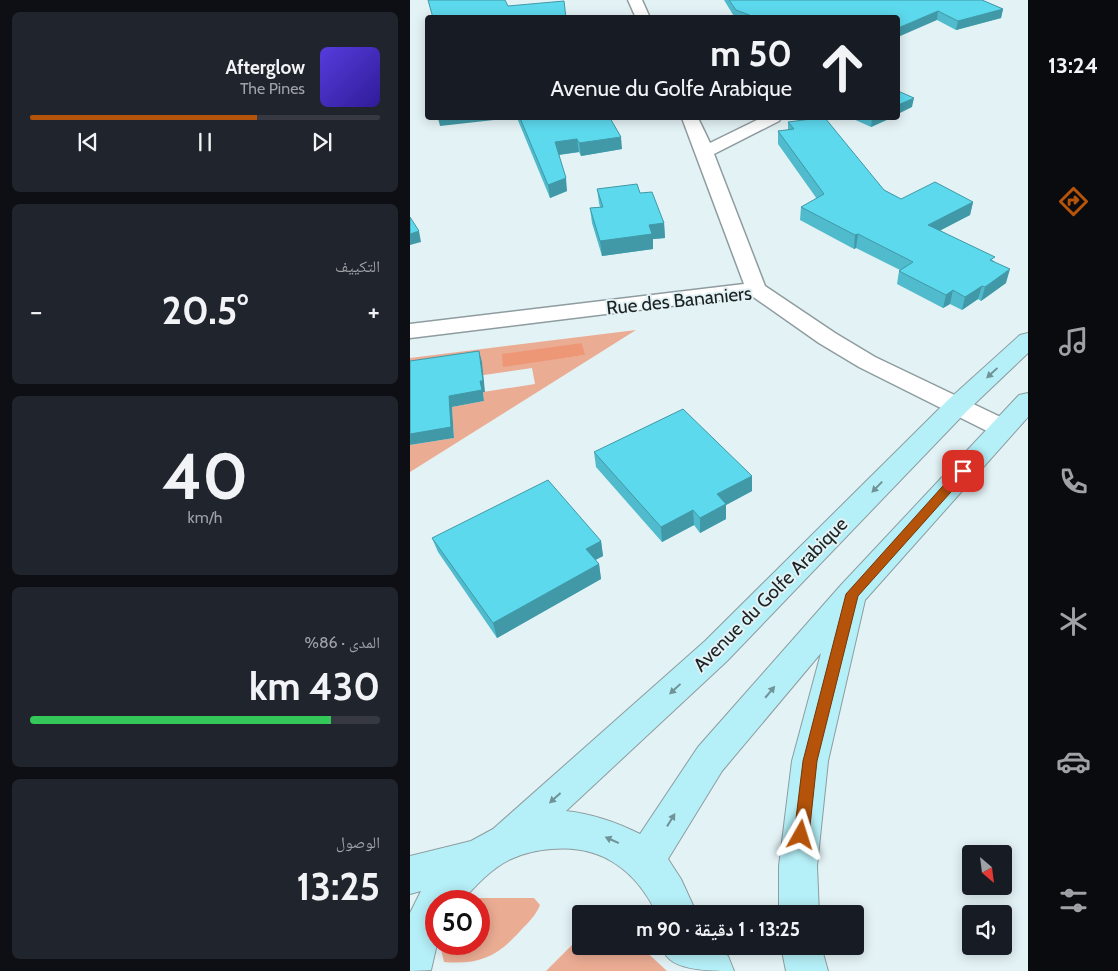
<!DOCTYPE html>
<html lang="ar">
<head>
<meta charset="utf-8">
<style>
	:root { --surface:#171b24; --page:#20242c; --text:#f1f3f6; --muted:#9ea1a6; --line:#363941; --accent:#b45309 }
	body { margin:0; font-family:Cabin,"Noto Naskh Arabic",sans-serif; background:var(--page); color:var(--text); direction:rtl; height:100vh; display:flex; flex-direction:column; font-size:19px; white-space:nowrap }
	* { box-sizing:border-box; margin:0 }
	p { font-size:16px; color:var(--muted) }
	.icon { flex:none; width:28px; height:28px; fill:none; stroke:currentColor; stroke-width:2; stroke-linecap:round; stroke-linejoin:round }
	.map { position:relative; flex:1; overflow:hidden; direction:ltr }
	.details { display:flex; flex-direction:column; gap:12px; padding:12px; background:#0d0f14; width:410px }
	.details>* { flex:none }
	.banner { position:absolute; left:15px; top:15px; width:475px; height:105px; border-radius:5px; box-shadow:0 2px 12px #0003; direction:rtl; background:#171b24; color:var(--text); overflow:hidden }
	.needle { width:32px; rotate:152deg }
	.fabs { position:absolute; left:552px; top:845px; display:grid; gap:10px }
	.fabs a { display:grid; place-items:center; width:50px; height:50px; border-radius:5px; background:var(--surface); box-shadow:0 2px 12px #0003; font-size:25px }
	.speed { position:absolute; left:15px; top:890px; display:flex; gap:10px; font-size:25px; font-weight:700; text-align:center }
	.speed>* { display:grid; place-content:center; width:65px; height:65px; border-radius:50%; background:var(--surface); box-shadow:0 2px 12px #0003; line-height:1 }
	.speed .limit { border:8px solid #d22; background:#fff; color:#111 }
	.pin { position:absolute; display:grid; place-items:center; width:42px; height:42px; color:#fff; margin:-21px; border-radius:10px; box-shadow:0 2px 8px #0006 }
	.me { position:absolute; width:55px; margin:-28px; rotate:6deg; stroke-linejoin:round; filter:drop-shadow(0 0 4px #0008) }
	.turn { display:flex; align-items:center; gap:18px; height:105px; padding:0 25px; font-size:22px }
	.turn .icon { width:65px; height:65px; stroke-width:2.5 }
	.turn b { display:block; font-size:35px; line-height:42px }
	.big { font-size:38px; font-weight:700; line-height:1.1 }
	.details .tile { flex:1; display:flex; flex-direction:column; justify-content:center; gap:8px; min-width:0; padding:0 18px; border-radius:8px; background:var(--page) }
	.details .dial { align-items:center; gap:0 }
	.dial b { font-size:65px; line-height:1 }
	.song { display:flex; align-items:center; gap:15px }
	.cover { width:60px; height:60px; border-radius:8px; background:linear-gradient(135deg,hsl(250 70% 55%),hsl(250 70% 35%)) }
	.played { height:5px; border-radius:2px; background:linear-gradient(90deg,var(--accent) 65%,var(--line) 65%) }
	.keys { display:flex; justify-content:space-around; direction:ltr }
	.heat { display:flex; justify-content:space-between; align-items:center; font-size:28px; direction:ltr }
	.charge { height:8px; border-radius:4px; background:linear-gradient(90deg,#34c759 86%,var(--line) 0) }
	.trip { position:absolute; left:162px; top:905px; width:292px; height:50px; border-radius:5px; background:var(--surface); box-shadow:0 2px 12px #0003; font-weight:700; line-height:50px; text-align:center; direction:rtl }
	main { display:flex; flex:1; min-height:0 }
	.dock { display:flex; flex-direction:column; width:90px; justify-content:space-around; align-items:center; background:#090b0e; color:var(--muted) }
	.dock .icon { width:35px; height:35px }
	.dock .active { color:var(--accent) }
	.dock b { font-size:22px; color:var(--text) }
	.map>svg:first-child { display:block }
</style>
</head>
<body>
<main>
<nav class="dock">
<b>13:24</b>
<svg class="icon active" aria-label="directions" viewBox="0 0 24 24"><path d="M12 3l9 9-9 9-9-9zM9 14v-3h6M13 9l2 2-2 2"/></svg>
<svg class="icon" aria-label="music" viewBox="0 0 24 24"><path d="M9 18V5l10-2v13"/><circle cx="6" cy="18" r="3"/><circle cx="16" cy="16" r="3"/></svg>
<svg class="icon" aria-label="phone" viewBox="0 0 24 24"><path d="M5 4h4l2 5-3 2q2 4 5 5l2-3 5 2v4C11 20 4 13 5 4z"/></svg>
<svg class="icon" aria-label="climate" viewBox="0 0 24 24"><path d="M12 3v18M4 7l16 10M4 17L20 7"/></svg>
<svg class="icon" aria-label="car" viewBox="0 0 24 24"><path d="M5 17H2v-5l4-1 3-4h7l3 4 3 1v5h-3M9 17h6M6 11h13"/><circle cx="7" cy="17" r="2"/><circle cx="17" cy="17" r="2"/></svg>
<svg class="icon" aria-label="filters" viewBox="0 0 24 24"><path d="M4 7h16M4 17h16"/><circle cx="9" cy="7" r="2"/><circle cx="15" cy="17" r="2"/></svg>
</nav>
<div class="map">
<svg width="618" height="971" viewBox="0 0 618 971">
	<rect width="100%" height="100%" fill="#e3f2f5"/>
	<!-- green -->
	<path fill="#ebac94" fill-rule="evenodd" d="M226,330L0,472V445L44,438L42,407L74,401L73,392L125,384L122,368L74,375L0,373V358ZM172,343L174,355L93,366Z
		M70,898H124L130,905C126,915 119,922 111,930C88,956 70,965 34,962L31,949L32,944H69V901H63Z
		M171,936V946H230L257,971H136Z"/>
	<!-- water -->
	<path fill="#ed9777" d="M172,343L175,355L93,367L92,354Z"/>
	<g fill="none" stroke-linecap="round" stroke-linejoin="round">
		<defs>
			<path id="street" d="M218,0H232L240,18H226Z
				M272,118H288L300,143L351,118H371L369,121L304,154L355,286L425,333L465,357L601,422L604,428L601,434L592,437L583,434L449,367L409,343L342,296L0,338V324L334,284Z"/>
			<path id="secondary" d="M618,333V353L556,412L317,661L156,811C183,814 206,822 230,834L288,747L431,585L609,395L618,393V417L455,600L418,761L407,866L409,914H369V866L382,761L411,653L312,771L258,859L271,879L287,914H247C226,870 191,844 141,849C128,850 114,853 101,859C82,868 66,885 52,901H26L27,944L21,970L0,971V913L11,891L0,894V856L61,841L83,829L295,641L538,400L610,335Z
				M253,946H304L318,956L324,971C300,971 254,971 253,946Z
				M371,946H411L418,971H376Z"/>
		</defs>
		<!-- street casing -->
		<use href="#street" stroke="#8e9c9f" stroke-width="3"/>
		<!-- secondary casing -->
		<use href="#secondary" stroke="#8e9c9f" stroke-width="2"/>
		<!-- street -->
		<use href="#street" fill="#fff" fill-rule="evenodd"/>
		<!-- secondary -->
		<use href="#secondary" fill="#b5eff7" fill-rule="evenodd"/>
	</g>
	<!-- wall -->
	<path fill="#50bbcd" d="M314,0H572L593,9L591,18L546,30L527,20L488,18H325Z
		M107,118H200L212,149L171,156L169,152L149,155L157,191L140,198Z
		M441,118H481L461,127Z
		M378,122L474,190L491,199L563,202L560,215L530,230L584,261L596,283L571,301L568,299L552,310L540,304L533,308L487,284L489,271L490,270L446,248L444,249L390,220L391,207L407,199L368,144V131L378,130Z
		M187,189L230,193L254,223L255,238L243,239V249L192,256L182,223L180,208L190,207L189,203Z
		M184,452L342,476V491L316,505V519L290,533L284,525L252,542L186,467Z
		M22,538L191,541L193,556L185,560L189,564L191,579L87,638L28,552Z"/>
	<!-- shaded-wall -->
	<path fill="#4198a7" d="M593,9L591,18L546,30L548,21Z
		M528,11L527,20L488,37V28Z
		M504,98L502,107L488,114V105Z
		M28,118H102L30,126Z
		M462,118H481L461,127Z
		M211,137L212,149L171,156L169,143Z
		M167,139L169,152L147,155L145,142Z
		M156,178L157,191L140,198L138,185Z
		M563,202L560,215L516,238L518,225Z
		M254,223L255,238L243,239V249L192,256L190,241L239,225Z
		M9,231L11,242L0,245V234Z
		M448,234L446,248L444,249L445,235Z
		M600,269L596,283L571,301L575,287Z
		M572,286L568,299L552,310L555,297Z
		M543,290L540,304L533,308L536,295Z
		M69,351L72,362L75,392H73L74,401L42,407L44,438L0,445V434L39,396Z
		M342,476V491L316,505V519L290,533V518L307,494Z
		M283,510L284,525L252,542L251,527Z
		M191,541L193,556L178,564L176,549Z
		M189,564L191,579L87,638L83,623Z"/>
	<!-- building -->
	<path fill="#5dd9ee" stroke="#4198a7" d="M18,0H95L98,6L154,1L156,18H23Z
		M319,0H572L593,9L548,21L528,11L488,28V18H347L326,10Z
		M488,91L504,98L488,105Z
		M110,118H200L211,137L169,143L167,139L145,142L156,178L138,185Z
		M409,118H415L474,190L491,199L525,182L563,202L518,225L585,257L580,260L600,269L575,287L572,286L555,297L543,290L536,295L489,271L503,262L448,234L445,235L391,207L414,194L368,131L384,129L378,122Z
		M227,184L230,193L242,192L254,223L239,225L242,234L190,241L180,208L193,207L187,189Z
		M0,217L9,231L0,234Z
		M69,351L73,381H70L72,390L39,396L41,427L0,434V361Z
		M273,409L342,476L307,494L316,504L290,518L283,510L251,527L184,452Z
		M138,480L191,541L176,549L189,564L83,623L22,538Z"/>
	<!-- one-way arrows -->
	<defs><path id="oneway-solid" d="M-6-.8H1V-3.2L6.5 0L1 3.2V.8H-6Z" transform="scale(1.25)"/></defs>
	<g fill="#709398">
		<use href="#oneway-solid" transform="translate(582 373) rotate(137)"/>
		<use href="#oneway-solid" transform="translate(467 487) rotate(134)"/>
		<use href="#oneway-solid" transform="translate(265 689) rotate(137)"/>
		<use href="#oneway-solid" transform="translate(360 692) rotate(-50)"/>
		<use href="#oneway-solid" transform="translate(145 798) rotate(138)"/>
		<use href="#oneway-solid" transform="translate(261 820) rotate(-58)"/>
		<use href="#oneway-solid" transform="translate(202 840) rotate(-156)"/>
	</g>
	<!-- route -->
	<path fill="#b45309" stroke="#753606" d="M553,467L559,471L557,474L448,596L407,761L399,835L397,840L391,842L386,840L384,835L393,761L436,594L549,468Z"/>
	<g text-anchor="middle" stroke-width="4" stroke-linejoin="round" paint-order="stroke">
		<!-- street labels -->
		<g font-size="19" fill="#1c2223" stroke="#e3f2f5">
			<text transform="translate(269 300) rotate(-6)" y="7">Rue des Bananiers</text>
			<text transform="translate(360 594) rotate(-45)" y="7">Avenue du Golfe Arabique</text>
		</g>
	</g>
</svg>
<div class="fabs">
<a><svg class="needle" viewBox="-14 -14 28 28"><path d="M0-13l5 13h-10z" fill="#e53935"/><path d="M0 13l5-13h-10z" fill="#9ea1a6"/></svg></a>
<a><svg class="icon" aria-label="sound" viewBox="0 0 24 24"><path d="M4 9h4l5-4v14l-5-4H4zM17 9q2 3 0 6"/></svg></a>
</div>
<div class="speed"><div class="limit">50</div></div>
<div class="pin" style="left:553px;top:471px;background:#d93025"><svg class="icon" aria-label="arrive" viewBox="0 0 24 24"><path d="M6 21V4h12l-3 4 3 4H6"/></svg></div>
<svg class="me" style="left:391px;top:835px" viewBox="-20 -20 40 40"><path d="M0-17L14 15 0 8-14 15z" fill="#b45309" stroke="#fff" stroke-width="4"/></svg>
<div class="trip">13:25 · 1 دقيقة · 90 m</div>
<div class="banner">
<div class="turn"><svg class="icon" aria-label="ahead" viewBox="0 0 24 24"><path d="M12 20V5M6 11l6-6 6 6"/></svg><div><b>50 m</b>Avenue du Golfe Arabique</div></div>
</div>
</div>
<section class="details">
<div class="tile">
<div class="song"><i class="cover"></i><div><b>Afterglow</b><p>The Pines</p></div></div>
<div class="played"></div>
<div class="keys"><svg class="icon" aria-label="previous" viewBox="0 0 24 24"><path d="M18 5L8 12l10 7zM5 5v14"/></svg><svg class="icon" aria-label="pause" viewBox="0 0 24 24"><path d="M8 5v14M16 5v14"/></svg><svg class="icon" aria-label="next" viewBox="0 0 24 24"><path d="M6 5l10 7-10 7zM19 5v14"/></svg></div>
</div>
<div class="tile"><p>التكييف</p>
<div class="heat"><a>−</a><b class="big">20.5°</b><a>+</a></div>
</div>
<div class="tile dial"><b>40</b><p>km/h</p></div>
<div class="tile"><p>المدى · 86%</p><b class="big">430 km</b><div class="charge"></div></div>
<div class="tile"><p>الوصول</p><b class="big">13:25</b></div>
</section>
</main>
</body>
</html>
